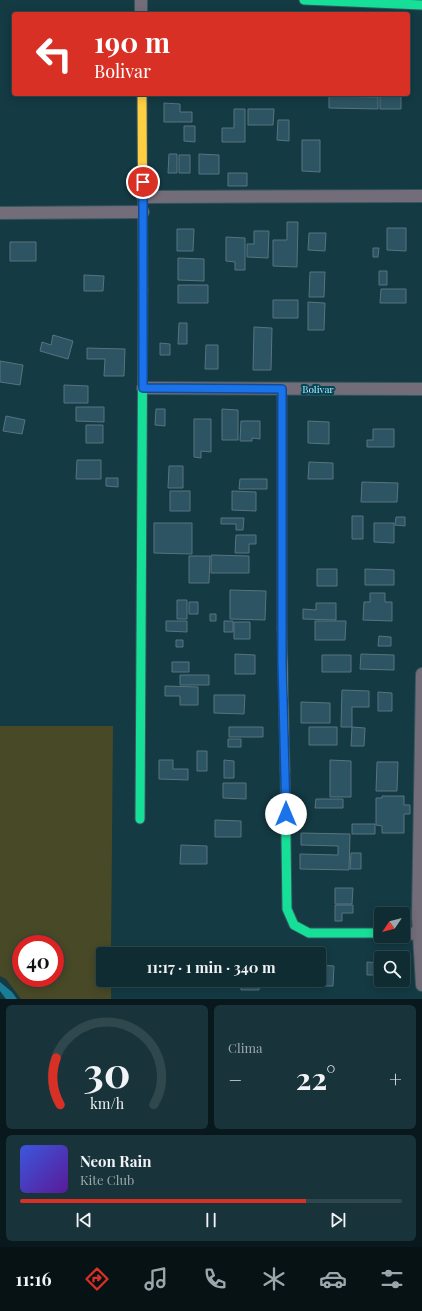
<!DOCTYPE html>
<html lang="es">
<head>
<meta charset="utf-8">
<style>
	:root { --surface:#0f2c32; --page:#18343a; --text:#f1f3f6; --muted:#9ba7ac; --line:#2f484d; --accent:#d93025 }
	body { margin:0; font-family:"Playfair Display",serif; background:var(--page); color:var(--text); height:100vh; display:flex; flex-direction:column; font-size:15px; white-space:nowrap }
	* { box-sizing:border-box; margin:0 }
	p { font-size:13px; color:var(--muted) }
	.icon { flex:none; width:22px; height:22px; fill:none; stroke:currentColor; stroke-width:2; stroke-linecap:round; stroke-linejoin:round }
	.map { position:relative; height:999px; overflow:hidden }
	.drawer { display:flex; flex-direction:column; gap:6px; padding:6px; background:#08181c; flex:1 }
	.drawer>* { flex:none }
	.hud { position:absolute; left:12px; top:12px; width:398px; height:84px; border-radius:4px; box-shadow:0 2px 10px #0003,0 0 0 1px var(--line); background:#d93025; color:#fff; overflow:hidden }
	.needle { width:26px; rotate:235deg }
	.buttons { position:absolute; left:374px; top:907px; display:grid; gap:8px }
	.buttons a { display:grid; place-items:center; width:36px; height:36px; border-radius:4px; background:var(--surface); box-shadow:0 2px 10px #0003,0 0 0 1px var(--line); font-size:20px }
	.speed { position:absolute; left:12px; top:935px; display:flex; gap:8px; font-size:20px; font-weight:700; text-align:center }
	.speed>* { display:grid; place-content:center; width:52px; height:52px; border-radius:50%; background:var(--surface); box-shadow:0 2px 10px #0003,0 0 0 1px var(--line); line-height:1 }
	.speed .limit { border:6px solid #d22; background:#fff; color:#111 }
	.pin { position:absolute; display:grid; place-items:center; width:34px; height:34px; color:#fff; margin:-17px; border:2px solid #fff; border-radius:50%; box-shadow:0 1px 4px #0007 }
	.me { position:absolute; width:44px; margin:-22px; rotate:0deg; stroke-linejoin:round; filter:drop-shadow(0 0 3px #0008) }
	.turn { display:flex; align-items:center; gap:14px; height:84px; padding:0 16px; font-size:18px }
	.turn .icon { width:52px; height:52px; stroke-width:2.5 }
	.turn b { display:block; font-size:28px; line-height:34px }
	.big { font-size:30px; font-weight:700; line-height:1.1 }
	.drawer .widget { flex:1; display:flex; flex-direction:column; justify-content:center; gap:6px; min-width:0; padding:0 14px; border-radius:6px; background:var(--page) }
	.drawer .dial { align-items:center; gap:0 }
	.dial svg { height:104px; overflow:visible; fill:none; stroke:var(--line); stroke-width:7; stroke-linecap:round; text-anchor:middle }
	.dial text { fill:var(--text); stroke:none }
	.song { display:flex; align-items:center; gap:12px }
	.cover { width:48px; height:48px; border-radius:6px; background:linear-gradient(135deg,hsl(230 70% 55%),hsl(270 70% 35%)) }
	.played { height:4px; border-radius:2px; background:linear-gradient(90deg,var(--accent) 75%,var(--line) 75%) }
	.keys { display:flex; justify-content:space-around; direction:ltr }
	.heat { display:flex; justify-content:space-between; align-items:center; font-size:22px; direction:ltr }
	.drawer .tiles { flex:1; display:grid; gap:6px; grid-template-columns:1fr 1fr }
	.widget:last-child { grid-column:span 2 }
	.trip { position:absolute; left:96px; top:947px; width:230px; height:40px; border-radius:4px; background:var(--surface); box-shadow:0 2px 10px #0003,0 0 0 1px var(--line); font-weight:700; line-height:40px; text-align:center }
	.dock { display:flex; height:64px; justify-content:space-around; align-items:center; background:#061214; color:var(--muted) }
	.dock .icon { width:28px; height:28px }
	.dock .selected { color:var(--accent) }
	.dock b { font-size:18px; color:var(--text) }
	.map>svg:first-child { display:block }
</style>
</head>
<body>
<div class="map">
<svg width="422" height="999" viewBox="0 0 422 999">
	<rect width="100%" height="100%" fill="#143a43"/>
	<!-- green -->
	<path fill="#484926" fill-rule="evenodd" d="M0,726H113L111,954H103V980H111V999H21L6,979L0,976ZM21,944H55V978H21Z"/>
	<!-- water -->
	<path fill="#1a7c95" d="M0,982L12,992L17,999H6L0,991Z"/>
	<!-- building -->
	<path fill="#2d5463" stroke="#587380" d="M380,94H401V109H380Z
		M329,96L378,97V109L329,108Z
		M164,103L180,104V112H192V122H164Z
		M234,109H245V142H222V128H234Z
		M248,109H274L273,125H248Z
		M278,120H289V141L277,140Z
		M184,126H195V142L184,141Z
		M302,140H320V172L302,171Z
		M169,154H177V173H168Z
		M199,154L219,155V174H199Z
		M179,155H190V173H179Z
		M228,173H247V186H228Z
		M287,222H298L297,267L273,266V240H287Z
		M387,228H406V251L387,250Z
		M177,229H194L193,251H177Z
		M254,231H269L268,258L247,257V244H254Z
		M309,233H326L325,251L308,250Z
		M226,237L245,238V270H235V262L226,261Z
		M10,242H36V261H10Z
		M373,248H379L378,257H373Z
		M178,258L204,259V281L178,280Z
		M379,271H387V285H379Z
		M310,272H325L324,297H309Z
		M84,275L104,276L103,291H84Z
		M178,285H208V303H178Z
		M381,289H406V303H380Z
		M273,300H298V318H273Z
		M308,302L325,303L324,330H308Z
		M179,323H187V344H178Z
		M254,327L272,328L271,370H253Z
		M53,335L73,341L68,359L40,351L42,342L51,345Z
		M160,343L170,344V355H160Z
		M206,345H218V369H205Z
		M87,348L125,349L124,376H104L105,359H87Z
		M0,361L23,365L20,385L0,382Z
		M64,385L88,386V403H64Z
		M76,407H104V422L76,421Z
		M156,409H165V426L155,425Z
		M222,409L238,410V440H222Z
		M6,416L25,420L22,434L3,431Z
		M194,419H211V452L201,451V458L194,457Z
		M241,421H260V439L252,438V441H240Z
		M308,421L329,422V444L308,443Z
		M86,425H103V443H86Z
		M373,429H394V447H367V440H373Z
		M77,460H101V479H76Z
		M309,462L333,463V479H308Z
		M169,466H183V488H168Z
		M106,478H118V487L106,486Z
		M240,479H267V489H239Z
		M362,482L398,483L397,502H361Z
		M170,491H190V511H170Z
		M232,491L256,492V511L232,510Z
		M352,516H363V539H352Z
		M396,517H405V526L395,525Z
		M221,518H244L243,530H236V524H221Z
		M154,523H192V554L154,553Z
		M374,523H394V543L374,542Z
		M236,535H256V544H249V553H235Z
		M211,555L249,556V573H211Z
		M189,556H210L209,583H189Z
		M317,569H337V586H317Z
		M365,569L394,570V585H365Z
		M230,590L266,591L265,620L230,619Z
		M370,593H385V602H392V621L363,620L364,602H370Z
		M177,600H187V619H177Z
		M189,602H198V614H189Z
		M316,603H336V620L303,619V609L316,610Z
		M210,614H216V621H210Z
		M166,621H187V632L166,631Z
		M224,621H233V632H224Z
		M315,621H346L345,640H315Z
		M234,622H250V639H234Z
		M379,636L391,637V646H378Z
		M176,640H183V647H176Z
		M235,654L255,655V674H235Z
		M361,654L394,655V670L360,669Z
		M322,655H351V672H322Z
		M172,662H189V672H172Z
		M180,675H209V685H180Z
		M165,686L198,687V705H180V696H165Z
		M342,690L369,691V707H352V727H341Z
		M378,692L392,693V711H378Z
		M214,695H245L244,714L214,713Z
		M301,702L330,703V723H301Z
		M229,727H263V737H229Z
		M309,727H337V745H309Z
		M352,727L365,728L364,746H351Z
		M228,739H241V747H228Z
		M197,751H207V771H197Z
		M159,760H173V769H188V780L159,779Z
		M224,760L234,761V778H224Z
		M330,760L351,761V797H330Z
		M377,762H398L397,791H376Z
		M223,783H246V799L223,798Z
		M382,796H404V805H410V814H404V833H382V826L376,825V798H382Z
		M316,799H343V808H315Z
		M215,820L241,821V837H215Z
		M352,824H375V834H352Z
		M301,833L350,834L349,870L300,869V854L338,855V846L301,845Z
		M181,845L207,846V864H180Z
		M351,853H361V869H350Z
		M335,888H353L352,904H335Z
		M335,905H353V913H342V921H335Z
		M367,962L380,963V975H367Z
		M319,965L334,966L333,986H325V979H319Z
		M241,980H260L259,990H241Z"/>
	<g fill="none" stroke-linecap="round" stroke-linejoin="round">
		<defs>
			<path id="street" d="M141,0V14
				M143,197L422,196
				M0,213L143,212
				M143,388L422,389
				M422,674L418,918L422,985
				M403,934L422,933"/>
			<path id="fast" d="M304,0L422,5
				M282,389V629
				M285,771L287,909L294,925L309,933H381
				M140,819L143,290"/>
			<path id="slow" d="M142,94L143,290
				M282,629L285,771"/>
		</defs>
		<!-- street casing -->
		<use href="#street" stroke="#36565f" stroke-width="14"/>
		<!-- fast casing -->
		<use href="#fast" stroke="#36565f" stroke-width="11"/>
		<!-- slow casing -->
		<use href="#slow" stroke="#36565f" stroke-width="11"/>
		<!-- street -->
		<use href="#street" stroke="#736d7a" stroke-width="12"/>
		<!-- fast -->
		<use href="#fast" stroke="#16e098" stroke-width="9"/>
		<!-- slow -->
		<use href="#slow" stroke="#ffcf43" stroke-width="9"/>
	</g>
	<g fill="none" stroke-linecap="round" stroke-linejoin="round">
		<defs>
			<path id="route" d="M143,182V388L282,389V662L286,814"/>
		</defs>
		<!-- route casing -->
		<use href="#route" stroke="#114b97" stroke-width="10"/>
		<!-- route -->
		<use href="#route" stroke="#1a73e8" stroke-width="7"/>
	</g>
	<g text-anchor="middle" stroke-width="4" stroke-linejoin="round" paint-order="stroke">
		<!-- street labels -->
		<g font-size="10" fill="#bfe4f0" stroke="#004657">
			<text x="318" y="393">Bolivar</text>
		</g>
	</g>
</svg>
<div class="buttons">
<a><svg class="needle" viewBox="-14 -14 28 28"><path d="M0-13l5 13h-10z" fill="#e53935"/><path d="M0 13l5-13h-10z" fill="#9ba7ac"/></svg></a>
<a><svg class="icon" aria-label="search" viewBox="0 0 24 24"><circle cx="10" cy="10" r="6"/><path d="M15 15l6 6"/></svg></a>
</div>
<div class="speed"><div class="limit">40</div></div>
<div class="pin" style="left:143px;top:182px;background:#d93025"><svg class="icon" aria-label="arrive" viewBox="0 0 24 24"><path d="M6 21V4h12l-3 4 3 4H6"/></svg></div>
<svg class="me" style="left:286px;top:814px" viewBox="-20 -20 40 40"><circle r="19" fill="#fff"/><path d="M0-13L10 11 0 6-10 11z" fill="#1a73e8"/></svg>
<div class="trip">11:17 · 1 min · 340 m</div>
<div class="hud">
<div class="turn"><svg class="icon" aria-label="left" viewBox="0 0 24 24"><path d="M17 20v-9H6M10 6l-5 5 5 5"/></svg><div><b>190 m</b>Bolivar</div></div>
</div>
</div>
<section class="drawer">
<div class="tiles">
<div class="widget dial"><svg viewBox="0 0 100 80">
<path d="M14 69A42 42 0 1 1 86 69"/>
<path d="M14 69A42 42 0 0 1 11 33" stroke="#d93025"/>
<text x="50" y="56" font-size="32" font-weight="700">30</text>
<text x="50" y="72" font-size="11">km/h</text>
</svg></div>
<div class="widget"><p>Clima</p>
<div class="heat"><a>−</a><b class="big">22°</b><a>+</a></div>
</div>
<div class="widget">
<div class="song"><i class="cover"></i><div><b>Neon Rain</b><p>Kite Club</p></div></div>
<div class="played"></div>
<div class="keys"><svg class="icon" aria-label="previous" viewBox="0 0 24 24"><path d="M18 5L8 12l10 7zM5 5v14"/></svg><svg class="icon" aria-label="pause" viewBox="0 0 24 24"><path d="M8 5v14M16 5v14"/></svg><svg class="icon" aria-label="next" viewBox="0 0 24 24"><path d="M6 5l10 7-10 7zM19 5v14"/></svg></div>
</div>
</div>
</section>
<nav class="dock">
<b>11:16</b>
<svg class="icon selected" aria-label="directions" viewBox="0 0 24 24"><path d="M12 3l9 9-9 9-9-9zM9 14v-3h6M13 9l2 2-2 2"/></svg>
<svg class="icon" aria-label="music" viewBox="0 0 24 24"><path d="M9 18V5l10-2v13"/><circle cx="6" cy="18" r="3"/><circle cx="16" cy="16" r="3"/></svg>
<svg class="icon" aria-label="phone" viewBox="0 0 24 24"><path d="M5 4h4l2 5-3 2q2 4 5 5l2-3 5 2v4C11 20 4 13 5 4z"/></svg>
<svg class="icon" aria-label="climate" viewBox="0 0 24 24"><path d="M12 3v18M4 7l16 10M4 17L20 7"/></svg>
<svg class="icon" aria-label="car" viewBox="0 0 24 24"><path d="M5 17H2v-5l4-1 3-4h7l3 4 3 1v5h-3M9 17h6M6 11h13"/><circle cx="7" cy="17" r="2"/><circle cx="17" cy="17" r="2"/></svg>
<svg class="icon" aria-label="filters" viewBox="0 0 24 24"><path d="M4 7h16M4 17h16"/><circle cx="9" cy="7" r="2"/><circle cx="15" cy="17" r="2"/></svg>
</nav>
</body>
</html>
